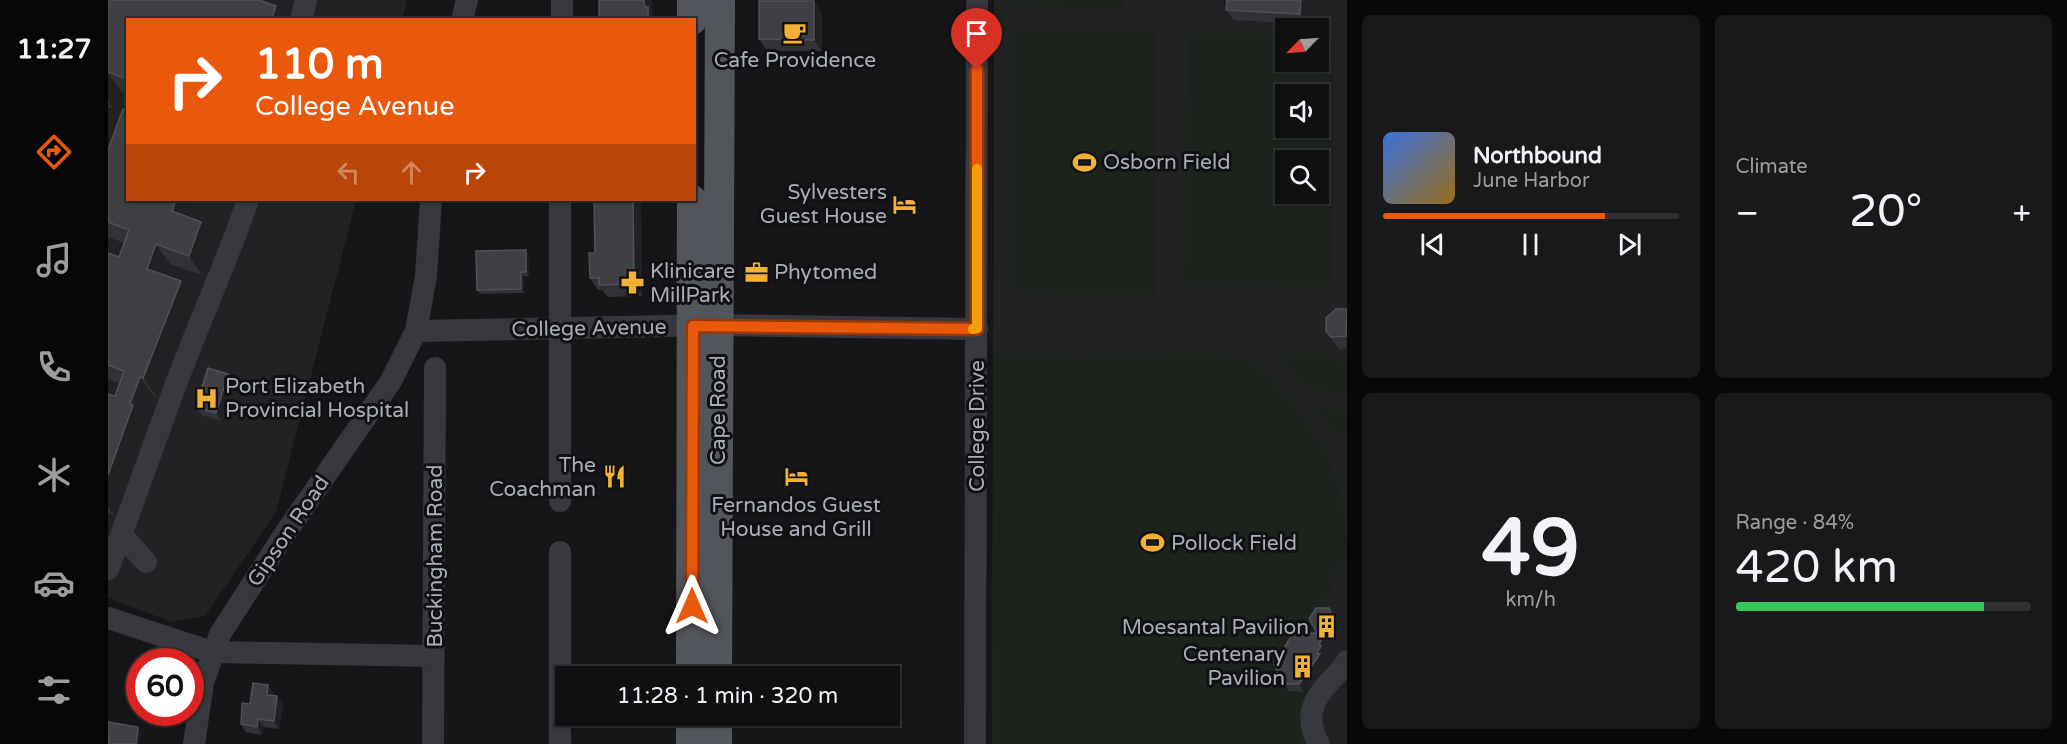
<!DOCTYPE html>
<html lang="en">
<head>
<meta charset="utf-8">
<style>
	:root { --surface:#101012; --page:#19191b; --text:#f1f3f6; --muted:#9c9d9f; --line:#303032; --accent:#ea580c }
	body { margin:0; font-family:"Varela Round",sans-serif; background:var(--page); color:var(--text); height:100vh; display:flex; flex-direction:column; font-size:22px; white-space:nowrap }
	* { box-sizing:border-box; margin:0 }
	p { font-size:20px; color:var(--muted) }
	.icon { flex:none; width:33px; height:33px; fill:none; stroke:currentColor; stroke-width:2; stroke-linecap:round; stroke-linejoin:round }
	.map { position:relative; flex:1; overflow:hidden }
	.details { display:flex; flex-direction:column; gap:15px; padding:15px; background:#09090a; width:720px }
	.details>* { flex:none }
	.guide { position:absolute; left:18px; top:18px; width:570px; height:183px; border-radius:0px; box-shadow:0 2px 4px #0004,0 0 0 2px var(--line); background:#ea580c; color:#fff; overflow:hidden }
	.needle { width:39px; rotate:245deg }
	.controls { position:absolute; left:1167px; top:18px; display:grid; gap:12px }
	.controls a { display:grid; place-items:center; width:54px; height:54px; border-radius:0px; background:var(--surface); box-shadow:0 2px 4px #0004,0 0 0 2px var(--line); font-size:30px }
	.speed { position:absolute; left:18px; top:648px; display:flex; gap:12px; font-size:30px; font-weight:700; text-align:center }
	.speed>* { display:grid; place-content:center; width:78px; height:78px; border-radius:50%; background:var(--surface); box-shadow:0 2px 4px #0004,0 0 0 2px var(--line); line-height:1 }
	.speed .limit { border:9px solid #d22; background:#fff; color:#111 }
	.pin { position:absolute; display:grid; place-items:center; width:51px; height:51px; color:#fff; margin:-62px -26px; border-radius:50% 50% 50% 0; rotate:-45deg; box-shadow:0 0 6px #0007 }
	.pin .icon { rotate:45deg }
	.me { position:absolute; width:66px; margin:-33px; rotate:0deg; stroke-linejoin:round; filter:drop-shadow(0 0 4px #0008) }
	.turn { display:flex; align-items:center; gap:21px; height:126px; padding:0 30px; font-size:27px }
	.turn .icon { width:78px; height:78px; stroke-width:2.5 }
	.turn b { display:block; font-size:42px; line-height:51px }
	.lanes { display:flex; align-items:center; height:57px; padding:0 30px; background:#0003; justify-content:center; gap:30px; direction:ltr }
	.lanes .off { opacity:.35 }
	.big { font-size:45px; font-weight:600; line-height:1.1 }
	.details .widget { flex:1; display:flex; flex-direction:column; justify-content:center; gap:9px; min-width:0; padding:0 21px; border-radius:9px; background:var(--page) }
	.details .dial { align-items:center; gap:0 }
	.dial b { font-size:78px; line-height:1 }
	.song { display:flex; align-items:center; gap:18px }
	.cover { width:72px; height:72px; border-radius:9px; background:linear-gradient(135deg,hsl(220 70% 55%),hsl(40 70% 35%)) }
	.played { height:6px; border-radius:3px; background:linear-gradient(90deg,var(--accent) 75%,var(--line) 75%) }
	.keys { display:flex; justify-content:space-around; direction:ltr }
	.heat { display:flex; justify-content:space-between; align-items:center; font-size:33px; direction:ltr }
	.charge { height:9px; border-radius:4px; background:linear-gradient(90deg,#34c759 84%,var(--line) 0) }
	.details .tiles { flex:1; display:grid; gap:15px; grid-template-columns:repeat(2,1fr) }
	.trip { position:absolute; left:447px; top:666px; width:345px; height:60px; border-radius:0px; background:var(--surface); box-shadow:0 2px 4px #0004,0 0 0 2px var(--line); font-weight:600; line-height:60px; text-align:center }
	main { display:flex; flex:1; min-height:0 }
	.menu { display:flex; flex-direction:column; width:108px; justify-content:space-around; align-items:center; background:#060607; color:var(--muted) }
	.menu .icon { width:42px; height:42px }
	.menu .selected { color:var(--accent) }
	.menu b { font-size:27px; color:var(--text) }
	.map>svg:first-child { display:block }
</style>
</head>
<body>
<main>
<nav class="menu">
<b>11:27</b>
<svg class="icon selected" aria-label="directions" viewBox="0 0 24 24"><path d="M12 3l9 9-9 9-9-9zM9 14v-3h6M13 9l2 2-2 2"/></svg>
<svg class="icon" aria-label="music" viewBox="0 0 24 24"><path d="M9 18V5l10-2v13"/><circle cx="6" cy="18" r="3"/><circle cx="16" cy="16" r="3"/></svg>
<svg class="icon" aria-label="phone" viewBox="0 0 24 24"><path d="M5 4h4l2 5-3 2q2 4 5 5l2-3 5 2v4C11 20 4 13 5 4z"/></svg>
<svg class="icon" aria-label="climate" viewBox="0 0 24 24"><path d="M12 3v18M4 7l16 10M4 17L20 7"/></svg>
<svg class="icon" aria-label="car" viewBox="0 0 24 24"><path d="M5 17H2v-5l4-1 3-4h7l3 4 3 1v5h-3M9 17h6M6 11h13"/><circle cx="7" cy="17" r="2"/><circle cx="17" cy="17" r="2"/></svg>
<svg class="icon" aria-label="filters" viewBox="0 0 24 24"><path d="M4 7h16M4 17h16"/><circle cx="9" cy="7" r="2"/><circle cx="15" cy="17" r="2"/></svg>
</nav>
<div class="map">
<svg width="1239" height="744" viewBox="0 0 1239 744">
	<rect width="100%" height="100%" fill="#161618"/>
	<!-- built -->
	<path fill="#222225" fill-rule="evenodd" d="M0,0H299L294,19L20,20V200H248L168,512L97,616L64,622L0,598Z
		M886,0H1239V744H884ZM1178,28H1210V62H1178ZM1178,94H1210V128H1178ZM1178,160H1210V194H1178Z"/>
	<!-- grass -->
	<path fill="#1c231d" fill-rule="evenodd" d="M899,0H1015L1014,12L899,4Z
		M906,29H1048V295L907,294Z
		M1080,33L1177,34L1178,62H1210L1211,35H1227L1223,287L1076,285ZM1178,94H1210V128H1178ZM1178,160H1210V194H1178Z
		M1215,352L1239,362V396L1195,388L1172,354Z
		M1088,353C1111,354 1130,355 1151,366C1163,373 1171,386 1180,396C1224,450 1239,492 1239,562H1230C1221,599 1215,610 1190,639L1200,686L1209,689L1191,744H886V355L968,354L969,360L986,359V355Z
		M1217,407L1239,411V431C1223,435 1218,428 1211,415L1212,409Z"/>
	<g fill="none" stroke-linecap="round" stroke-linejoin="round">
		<!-- minor -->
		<path stroke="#37383d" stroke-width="22" d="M193,20L198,0
			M354,20L359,0
			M454,20V0
			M308,331L610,325L869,329
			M452,501V200
			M14,535L38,562
			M452,552V744
			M0,569C26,503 48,436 73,371C95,313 120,258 140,200
			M0,618L104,652L326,656
			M86,744L95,683L112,634L176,535L283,381L308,331L318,276L323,200
			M325,744L327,368
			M867,744L869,0
			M1211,744C1196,717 1204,700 1224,679C1230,673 1235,669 1239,661"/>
		<!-- major -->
		<path stroke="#53555c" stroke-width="30" d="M584,0V20
			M583,676L584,200
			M609,676L612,0
			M583,744V716
			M609,744V716"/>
	</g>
	<!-- wall -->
	<path fill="#323236" d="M0,0L168,6L177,20H20V94L13,91L6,109L0,107Z
		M1200,1L1199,24L1126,20L1118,10Z
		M714,13V51H659L651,39Z
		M0,150L89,200L82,218L107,241L94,275L62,264L58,276L86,301L49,397L46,396L37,422L39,425L6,515L0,513V394L7,396L12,383L0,379V253L11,257L16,243L0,237Z
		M486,200H533L534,296L500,297L494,290H490L482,278L487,253Z
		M418,250L420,254L421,276H416V293L372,294L369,290Z
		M1239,309V348L1231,349L1218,331Z
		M120,374L126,382L113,421L93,415L88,407Z
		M1226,616L1232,627L1217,651L1218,654L1215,659L1217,662L1196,692L1181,691L1176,684Z
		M166,693L165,695L175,704L171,729L155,727L154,735L138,732L133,724Z"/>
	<!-- shaded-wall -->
	<path fill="#212124" d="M536,0H544L545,14L548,20H540L537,7Z
		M1192,0H1199L1200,1L1199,24L1192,14Z
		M706,1L714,13V51L706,40Z
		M168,6L177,20H163Z
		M0,73L13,91L6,109L0,101Z
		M68,200H89L78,230L64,211Z
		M525,200H533L534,296L526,284Z
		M93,222L107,241L94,275L81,256Z
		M48,244L62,264L53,288L39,269Z
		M418,250L420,254L421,276L418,272Z
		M413,272L416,276V293L413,289Z
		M73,281L86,301L49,397L35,378Z
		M120,374L126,382L113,421L108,413Z
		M32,377L46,396L37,422L39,425L6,515L0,507V475L22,404Z
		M1221,608L1232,627L1217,651L1218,654L1215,659L1217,662L1196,692L1191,684L1209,653Z
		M160,685L166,693L164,702L159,695Z
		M169,696L175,704L171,729L166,721Z
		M150,719L155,727L154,735L149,727Z
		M30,727L33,731L31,744H28Z"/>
	<!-- building -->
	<path fill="#3f3f44" stroke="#4f5156" stroke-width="1.5" d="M0,0H151L168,6L163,20H20V79L0,72Z
		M491,0H536L537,7H540V20H491Z
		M1119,0H1193L1192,14L1118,10Z
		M651,1H706V40L651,39Z
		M15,109L20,111V200H68L64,211L93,222L81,256L48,244L39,269L73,281L35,378L32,377L22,404L25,405L0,475V394L7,396L16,371L0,365V253L11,257L21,230L0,222V150Z
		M486,200H525L526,284L491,285V278H482L481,253H487Z
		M418,250V272H413V289L369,290L368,251Z
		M1228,309H1239L1238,336L1223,337L1218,331V318Z
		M100,368L120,374L108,413L88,407Z
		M1208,608H1221L1226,620L1211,644L1213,646L1209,653L1212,654L1191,684H1176L1166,665L1185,633H1209L1201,619Z
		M145,683L160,685L159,695L169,696L166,721L150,719L149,727L133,724L134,703L142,704Z
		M0,722L30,727L28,744H0L1,736H0Z"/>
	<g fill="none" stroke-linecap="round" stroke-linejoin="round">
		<defs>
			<path id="route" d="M584,606L585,326L869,329V70"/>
		</defs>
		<!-- route casing -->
		<use href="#route" stroke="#983908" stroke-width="15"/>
		<!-- route -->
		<use href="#route" stroke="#ea580c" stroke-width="10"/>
		<!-- slow -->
		<path stroke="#f59e0b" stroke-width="10" d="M865,329L869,328V169"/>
	</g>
	<!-- icons -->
	<defs>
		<symbol id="cafe-bare" viewBox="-9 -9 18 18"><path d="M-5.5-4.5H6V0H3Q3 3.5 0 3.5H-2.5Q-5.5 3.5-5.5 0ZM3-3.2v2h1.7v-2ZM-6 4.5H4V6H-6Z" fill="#f2b134" stroke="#111113" stroke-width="2.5" paint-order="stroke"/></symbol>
		<symbol id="stadium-bare" viewBox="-9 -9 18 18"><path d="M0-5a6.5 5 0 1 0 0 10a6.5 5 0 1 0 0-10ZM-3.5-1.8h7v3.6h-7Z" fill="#f2b134" stroke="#111113" stroke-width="2.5" paint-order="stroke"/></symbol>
		<symbol id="hotel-bare" viewBox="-9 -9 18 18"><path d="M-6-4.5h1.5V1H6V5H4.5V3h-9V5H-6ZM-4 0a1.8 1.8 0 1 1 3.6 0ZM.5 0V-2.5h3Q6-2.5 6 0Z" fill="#f2b134" stroke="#111113" stroke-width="2.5" paint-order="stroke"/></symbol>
		<symbol id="office-bare" viewBox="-9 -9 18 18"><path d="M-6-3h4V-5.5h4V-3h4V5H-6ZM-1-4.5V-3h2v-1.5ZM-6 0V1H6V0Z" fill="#f2b134" stroke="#111113" stroke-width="2.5" paint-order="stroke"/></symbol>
		<symbol id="pharmacy-bare" viewBox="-9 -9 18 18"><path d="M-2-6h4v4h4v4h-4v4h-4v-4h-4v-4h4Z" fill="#f2b134" stroke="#111113" stroke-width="2.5" paint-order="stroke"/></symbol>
		<symbol id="hospital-bare" viewBox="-9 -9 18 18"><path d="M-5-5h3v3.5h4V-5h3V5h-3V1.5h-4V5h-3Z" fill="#f2b134" stroke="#111113" stroke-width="2.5" paint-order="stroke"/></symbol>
		<symbol id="restaurant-bare" viewBox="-9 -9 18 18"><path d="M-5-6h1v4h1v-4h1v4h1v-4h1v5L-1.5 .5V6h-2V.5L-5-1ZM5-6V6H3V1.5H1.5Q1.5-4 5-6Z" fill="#f2b134" stroke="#111113" stroke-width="2.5" paint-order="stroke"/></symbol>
		<symbol id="building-bare" viewBox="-9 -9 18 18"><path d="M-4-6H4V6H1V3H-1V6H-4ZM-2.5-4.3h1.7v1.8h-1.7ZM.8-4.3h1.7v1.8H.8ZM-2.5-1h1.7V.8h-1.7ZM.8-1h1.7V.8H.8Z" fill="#f2b134" stroke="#111113" stroke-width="2.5" paint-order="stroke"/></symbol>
	</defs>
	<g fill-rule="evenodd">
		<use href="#cafe-bare" x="670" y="16" width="33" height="33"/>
		<use href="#stadium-bare" x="960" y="146" width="33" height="33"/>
		<use href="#hotel-bare" x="780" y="188" width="33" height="33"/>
		<use href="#office-bare" x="632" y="256" width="33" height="33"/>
		<use href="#pharmacy-bare" x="508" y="266" width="33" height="33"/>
		<use href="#hospital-bare" x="82" y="382" width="33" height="33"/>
		<use href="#restaurant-bare" x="490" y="460" width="33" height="33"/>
		<use href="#hotel-bare" x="672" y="460" width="33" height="33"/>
		<use href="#stadium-bare" x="1028" y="526" width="33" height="33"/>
		<use href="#building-bare" x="1202" y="610" width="33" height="33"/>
		<use href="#building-bare" x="1178" y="650" width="33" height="33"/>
	</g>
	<g text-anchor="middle" stroke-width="6" stroke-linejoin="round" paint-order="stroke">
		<!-- poi labels -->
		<g font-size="21" fill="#a8adb8" stroke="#111113" text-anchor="start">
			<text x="687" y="67" text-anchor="middle">Cafe Providence</text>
			<text x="995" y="169">Osborn Field</text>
			<text x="779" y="199" text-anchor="end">Sylvesters<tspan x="779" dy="24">Guest House</tspan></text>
			<text x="542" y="278">Klinicare<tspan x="542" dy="24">MillPark</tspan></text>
			<text x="666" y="279">Phytomed</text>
			<text x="117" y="393">Port Elizabeth<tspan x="117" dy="24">Provincial Hospital</tspan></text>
			<text x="488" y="472" text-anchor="end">The<tspan x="488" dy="24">Coachman</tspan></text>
			<text x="688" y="512" text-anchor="middle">Fernandos Guest<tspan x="688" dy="24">House and Grill</tspan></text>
			<text x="1063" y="550">Pollock Field</text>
			<text x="1201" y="634" text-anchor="end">Moesantal Pavilion</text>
			<text x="1177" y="661" text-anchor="end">Centenary<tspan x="1177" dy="24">Pavilion</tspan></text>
		</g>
		<!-- street labels -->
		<g font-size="21" fill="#a8adb8" stroke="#111113">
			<text transform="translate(481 328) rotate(-1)" y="7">College Avenue</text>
			<text transform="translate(610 410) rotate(-90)" y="7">Cape Road</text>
			<text transform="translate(869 426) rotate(-90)" y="7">College Drive</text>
			<text transform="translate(180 531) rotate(-56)" y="7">Gipson Road</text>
			<text transform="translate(327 556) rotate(-90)" y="7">Buckingham Road</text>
		</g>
	</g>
</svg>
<div class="controls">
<a><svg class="needle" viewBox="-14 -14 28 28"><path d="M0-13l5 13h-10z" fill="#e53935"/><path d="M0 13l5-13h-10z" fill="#9c9d9f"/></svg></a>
<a><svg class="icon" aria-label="sound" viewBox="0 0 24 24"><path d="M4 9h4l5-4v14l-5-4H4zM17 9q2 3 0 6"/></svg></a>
<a><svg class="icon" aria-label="search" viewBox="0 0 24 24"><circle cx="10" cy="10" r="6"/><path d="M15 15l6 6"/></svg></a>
</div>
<div class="speed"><div class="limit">60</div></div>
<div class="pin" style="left:869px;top:70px;background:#d93025"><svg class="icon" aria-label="arrive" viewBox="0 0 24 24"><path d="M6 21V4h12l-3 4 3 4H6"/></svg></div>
<svg class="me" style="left:584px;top:606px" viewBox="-20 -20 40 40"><path d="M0-17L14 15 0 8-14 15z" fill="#ea580c" stroke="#fff" stroke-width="4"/></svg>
<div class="trip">11:28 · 1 min · 320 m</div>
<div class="guide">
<div class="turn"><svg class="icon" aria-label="right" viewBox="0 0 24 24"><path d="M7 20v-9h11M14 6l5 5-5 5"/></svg><div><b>110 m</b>College Avenue</div></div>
<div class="lanes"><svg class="icon off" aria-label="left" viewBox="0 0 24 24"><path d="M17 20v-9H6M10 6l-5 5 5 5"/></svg><svg class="icon off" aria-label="ahead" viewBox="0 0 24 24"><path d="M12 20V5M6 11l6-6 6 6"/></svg><svg class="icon" aria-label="right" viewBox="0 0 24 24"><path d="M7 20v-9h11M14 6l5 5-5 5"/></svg></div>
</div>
</div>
<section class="details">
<div class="tiles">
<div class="widget">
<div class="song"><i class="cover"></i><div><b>Northbound</b><p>June Harbor</p></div></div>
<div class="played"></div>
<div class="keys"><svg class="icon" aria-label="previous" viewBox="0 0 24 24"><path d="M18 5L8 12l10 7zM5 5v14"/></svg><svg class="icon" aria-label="pause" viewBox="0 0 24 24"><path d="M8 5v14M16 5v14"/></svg><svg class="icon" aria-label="next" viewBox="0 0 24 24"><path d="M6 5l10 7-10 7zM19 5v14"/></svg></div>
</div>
<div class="widget"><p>Climate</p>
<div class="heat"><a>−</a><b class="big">20°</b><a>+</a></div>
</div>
<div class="widget dial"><b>49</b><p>km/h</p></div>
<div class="widget"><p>Range · 84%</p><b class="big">420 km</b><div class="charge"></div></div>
</div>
</section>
</main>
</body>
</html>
